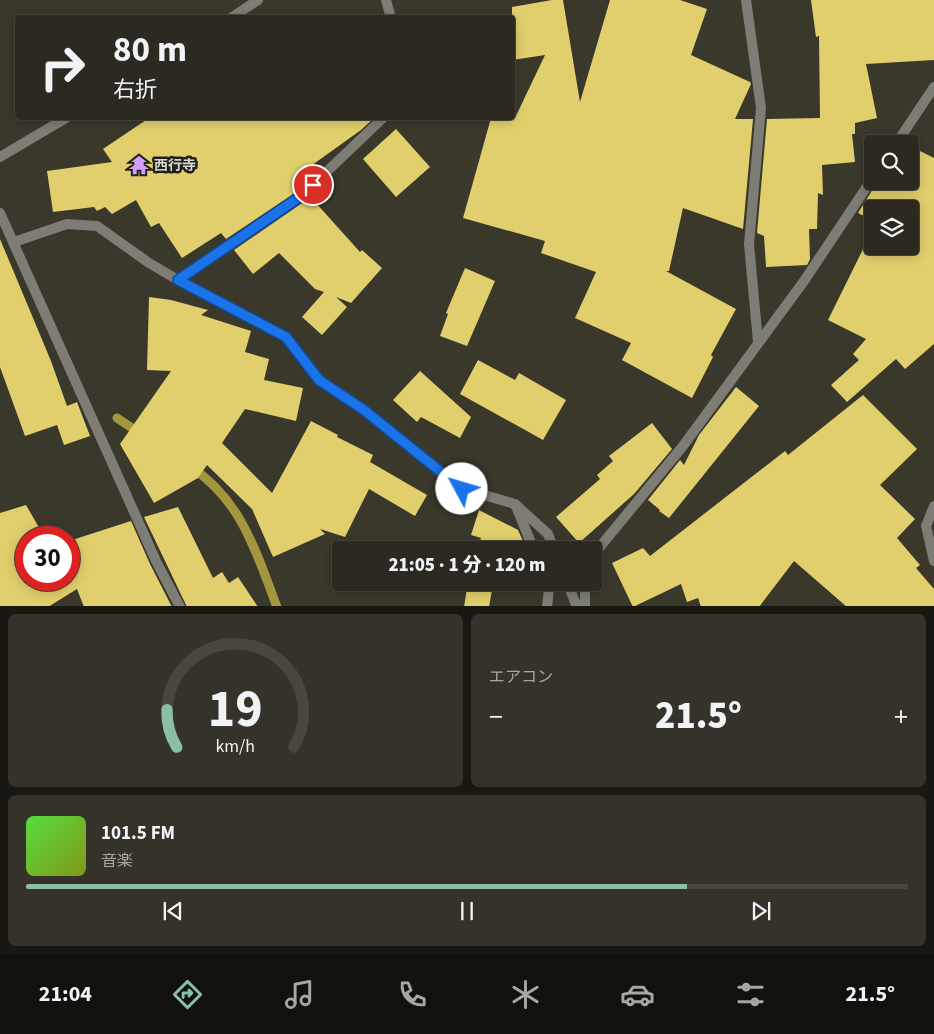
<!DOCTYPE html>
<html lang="ja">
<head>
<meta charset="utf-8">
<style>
	:root { --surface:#2c2a20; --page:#343229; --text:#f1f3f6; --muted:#a6a7a5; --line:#48463e; --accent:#8abfa5 }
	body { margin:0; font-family:"Source Sans 3","Noto Sans JP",sans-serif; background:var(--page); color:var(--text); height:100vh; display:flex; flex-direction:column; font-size:19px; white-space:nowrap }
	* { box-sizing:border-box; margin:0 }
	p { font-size:16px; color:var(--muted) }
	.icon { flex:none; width:28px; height:28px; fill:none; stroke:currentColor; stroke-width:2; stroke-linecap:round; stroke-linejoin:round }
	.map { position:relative; height:606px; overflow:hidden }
	.details { display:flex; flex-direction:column; gap:8px; padding:8px; background:#181712; flex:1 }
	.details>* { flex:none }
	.hud { position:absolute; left:15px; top:15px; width:500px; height:105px; border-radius:5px; box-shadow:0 2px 12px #0003,0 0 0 1px var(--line); background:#2c2a20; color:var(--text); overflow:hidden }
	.controls { position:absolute; left:864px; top:135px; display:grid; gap:10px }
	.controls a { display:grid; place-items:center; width:55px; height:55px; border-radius:5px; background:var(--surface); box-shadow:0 2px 12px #0003,0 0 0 1px var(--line); font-size:25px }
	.speed { position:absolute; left:15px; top:526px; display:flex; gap:10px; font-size:25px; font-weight:700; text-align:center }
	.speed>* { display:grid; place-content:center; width:65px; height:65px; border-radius:50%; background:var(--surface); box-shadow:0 2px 12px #0003,0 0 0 1px var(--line); line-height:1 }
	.speed .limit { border:8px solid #d22; background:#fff; color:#111 }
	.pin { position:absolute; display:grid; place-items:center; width:42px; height:42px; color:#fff; margin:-21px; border:2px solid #fff; border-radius:50%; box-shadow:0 1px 5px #0007 }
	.me { position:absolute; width:55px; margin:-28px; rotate:309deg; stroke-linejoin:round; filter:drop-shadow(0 0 4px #0008) }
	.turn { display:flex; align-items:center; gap:18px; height:105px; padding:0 15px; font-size:22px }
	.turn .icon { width:65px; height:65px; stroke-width:2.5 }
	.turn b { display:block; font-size:35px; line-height:42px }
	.big { font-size:38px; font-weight:800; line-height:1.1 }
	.details .tile { flex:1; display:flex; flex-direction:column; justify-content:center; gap:8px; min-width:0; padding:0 18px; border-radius:8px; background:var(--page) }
	.details .dial { align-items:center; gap:0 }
	.dial svg { height:130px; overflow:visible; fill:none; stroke:var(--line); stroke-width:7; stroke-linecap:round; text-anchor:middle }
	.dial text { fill:var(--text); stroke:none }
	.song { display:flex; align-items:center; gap:15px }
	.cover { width:60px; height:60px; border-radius:8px; background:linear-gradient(135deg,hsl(110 70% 55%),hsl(70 70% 35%)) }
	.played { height:5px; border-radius:2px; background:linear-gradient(90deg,var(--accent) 75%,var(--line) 75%) }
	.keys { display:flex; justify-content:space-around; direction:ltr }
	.heat { display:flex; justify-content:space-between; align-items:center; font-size:28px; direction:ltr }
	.details .tiles { flex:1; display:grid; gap:8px; grid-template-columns:1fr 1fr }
	.tile:last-child { grid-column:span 2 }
	.trip { position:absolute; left:332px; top:541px; width:270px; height:50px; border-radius:5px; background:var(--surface); box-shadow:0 2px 12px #0003,0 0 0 1px var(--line); font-weight:800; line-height:50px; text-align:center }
	.dock { display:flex; height:80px; justify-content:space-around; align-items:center; background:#12110d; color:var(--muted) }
	.dock .icon { width:35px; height:35px }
	.dock .selected { color:var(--accent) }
	.dock b { font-size:22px; color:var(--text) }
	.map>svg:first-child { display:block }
</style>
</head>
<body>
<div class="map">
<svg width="934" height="607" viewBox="0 0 934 607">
	<rect width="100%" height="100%" fill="#3a382b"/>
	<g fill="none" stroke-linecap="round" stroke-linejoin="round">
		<!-- stream -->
		<path stroke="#a3963e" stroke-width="9" d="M117,418L141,434
			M191,467C242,501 256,552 277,607"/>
	</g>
	<!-- building -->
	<path fill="#e1cf6d" d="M552,0H563L580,102L610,0H680L707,9L691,55L750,82L751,84L735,119H753L743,229L683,208L669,271H666L736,309L711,355L713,357L692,398L622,360L631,343L575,318L596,272L541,253L545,241L463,218L491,118H515L545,55L512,60V7Z
		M811,0H934V60L866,64L877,118L855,123V134H852L855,162L822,165L823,195L818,193L817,229H809L810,259L807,265L766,267L764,236L757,233L767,119L820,118L819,36L816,37Z
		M149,118H374L361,130L294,178L301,186L295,193L226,239L221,233L182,258L159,223L151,227L136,200L112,214L105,207L97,211L94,207L53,212L47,171L112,162L103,149Z
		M396,129L430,167L396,197L363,159Z
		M910,146L934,158V344L905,369L896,359L847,402L831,385L859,360L853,354L866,339L828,320L872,231V246H910V209H872V220L858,213L878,181H910Z
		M308,199L316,203L360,252L362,250L382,268L351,303L336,297L347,307L322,335L302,317L324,292L315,289L279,253L253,274L234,250Z
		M0,239L51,361L67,406L77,402L90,436L64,445L57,425L25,436L0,367Z
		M465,268L495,281L467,346L440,336L448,314L446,313Z
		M149,297L171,300L208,310L201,315L251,331L245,352L269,359L264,380L303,388L296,421L245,409L222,443L272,493L311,421L338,435L337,437L373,455L370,462L427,495L415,516L369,489L345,537L320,529L325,534L273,557L252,509L207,465L198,478L154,503L120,444L171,371L147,370Z
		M478,360L515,380L519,373L566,400L543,440L460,394Z
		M420,371L471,417L460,438L421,417L417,422L393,400Z
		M736,387L759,406L669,518L659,511L660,510L648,500L680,460L684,465L699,435Z
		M863,395L917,449L880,485L915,519L897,538L920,565L916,568L934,589V607H847L794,561L759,607H701L698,598L687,602L681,584L633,607L612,563L643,548L650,556L785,451L788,455Z
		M652,423L672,449L634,494L579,543L556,517L600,479L597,475L613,461L609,456Z
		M26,505L45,538H26V580H69V541L131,521L150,564L172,607H84L77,589L48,607H0V513Z
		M178,507L213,578L222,572L229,583L238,577L258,607H187L144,517Z
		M479,510L518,530L527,550H517L504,546L502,550H477L481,538L471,535Z
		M468,582H522L519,592L493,584L489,607H464Z"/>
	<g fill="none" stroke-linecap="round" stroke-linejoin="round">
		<!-- service -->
		<path stroke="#7d7c75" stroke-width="10" d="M386,0L391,18
			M178,280L299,198L383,118
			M515,504L534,550
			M547,582L549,589L547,607"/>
		<!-- minor -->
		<path stroke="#7d7c75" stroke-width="10" d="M746,0L761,108L749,244L758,342
			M896,144L934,87
			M0,213L156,561L180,607
			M14,242L67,224L97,226L149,263L178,280L286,337L319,380L364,410L463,489L515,504L548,534L554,550
			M934,506L926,526L934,561
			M594,554L683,446L804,281L872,179
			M567,582L577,607
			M585,607V582"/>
		<!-- tertiary -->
		<path stroke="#7d7c75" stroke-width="10" d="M231,18L258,0
			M0,157L66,118"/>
	</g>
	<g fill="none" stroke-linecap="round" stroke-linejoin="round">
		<defs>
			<path id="route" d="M313,185L298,198L178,280L286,337L319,380L364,410L462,489"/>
		</defs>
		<!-- route casing -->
		<use href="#route" stroke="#114b97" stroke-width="12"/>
		<!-- route -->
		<use href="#route" stroke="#1a73e8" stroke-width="9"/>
	</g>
	<!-- icons -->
	<defs>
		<symbol id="temple-bare" viewBox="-9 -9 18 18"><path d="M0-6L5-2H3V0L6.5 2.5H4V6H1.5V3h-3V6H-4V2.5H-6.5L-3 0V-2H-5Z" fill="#d29dfd" stroke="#201f19" stroke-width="2.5" paint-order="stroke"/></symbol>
	</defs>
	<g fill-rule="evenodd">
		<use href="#temple-bare" x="125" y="151" width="28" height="28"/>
	</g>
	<g text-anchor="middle" stroke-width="5" stroke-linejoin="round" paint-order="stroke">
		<!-- poi labels -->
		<g font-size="14" font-weight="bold" fill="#d7d6ce" stroke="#201f19" text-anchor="start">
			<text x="154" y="170">西行寺</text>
		</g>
	</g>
</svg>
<div class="controls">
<a><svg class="icon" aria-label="search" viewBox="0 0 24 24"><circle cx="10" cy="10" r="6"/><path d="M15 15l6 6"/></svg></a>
<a><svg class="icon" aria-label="layers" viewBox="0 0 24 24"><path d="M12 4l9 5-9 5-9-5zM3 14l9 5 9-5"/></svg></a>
</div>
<div class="speed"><div class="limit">30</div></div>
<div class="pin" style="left:313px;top:185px;background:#d93025"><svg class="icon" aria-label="arrive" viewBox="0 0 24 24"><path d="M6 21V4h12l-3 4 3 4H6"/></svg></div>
<svg class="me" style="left:462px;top:489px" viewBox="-20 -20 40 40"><circle r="19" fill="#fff"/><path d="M0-13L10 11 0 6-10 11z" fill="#1a73e8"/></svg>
<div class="trip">21:05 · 1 分 · 120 m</div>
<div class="hud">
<div class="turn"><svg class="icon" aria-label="right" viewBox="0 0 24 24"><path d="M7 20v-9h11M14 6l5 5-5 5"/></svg><div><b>80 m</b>右折</div></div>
</div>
</div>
<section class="details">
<div class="tiles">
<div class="tile dial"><svg viewBox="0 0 100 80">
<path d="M14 69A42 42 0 1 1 86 69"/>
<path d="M14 69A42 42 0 0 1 8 46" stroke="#8abfa5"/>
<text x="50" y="56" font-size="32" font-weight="700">19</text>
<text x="50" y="72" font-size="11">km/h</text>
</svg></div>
<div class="tile"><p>エアコン</p>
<div class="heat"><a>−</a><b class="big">21.5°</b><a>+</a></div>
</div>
<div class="tile">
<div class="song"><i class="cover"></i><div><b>101.5 FM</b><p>音楽</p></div></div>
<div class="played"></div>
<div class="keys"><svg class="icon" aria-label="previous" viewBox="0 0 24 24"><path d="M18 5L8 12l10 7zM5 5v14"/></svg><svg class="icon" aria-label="pause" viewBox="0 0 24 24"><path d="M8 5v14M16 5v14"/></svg><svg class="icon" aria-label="next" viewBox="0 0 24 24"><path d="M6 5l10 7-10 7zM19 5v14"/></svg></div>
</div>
</div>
</section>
<nav class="dock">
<b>21:04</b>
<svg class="icon selected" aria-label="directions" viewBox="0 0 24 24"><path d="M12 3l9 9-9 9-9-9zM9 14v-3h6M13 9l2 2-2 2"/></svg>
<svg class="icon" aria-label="music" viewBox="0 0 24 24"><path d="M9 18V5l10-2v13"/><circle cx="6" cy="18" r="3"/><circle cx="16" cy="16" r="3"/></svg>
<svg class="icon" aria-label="phone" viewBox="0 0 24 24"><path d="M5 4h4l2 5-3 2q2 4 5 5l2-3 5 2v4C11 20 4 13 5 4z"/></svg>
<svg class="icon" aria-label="climate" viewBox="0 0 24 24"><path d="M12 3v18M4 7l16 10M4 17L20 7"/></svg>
<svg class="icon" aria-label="car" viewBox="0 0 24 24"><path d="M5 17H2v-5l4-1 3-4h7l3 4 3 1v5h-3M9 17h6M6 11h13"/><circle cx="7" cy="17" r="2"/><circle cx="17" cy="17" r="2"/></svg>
<svg class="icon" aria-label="filters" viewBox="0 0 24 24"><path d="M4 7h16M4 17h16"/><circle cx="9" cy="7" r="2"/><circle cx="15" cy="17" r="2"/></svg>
<b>21.5°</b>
</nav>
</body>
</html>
